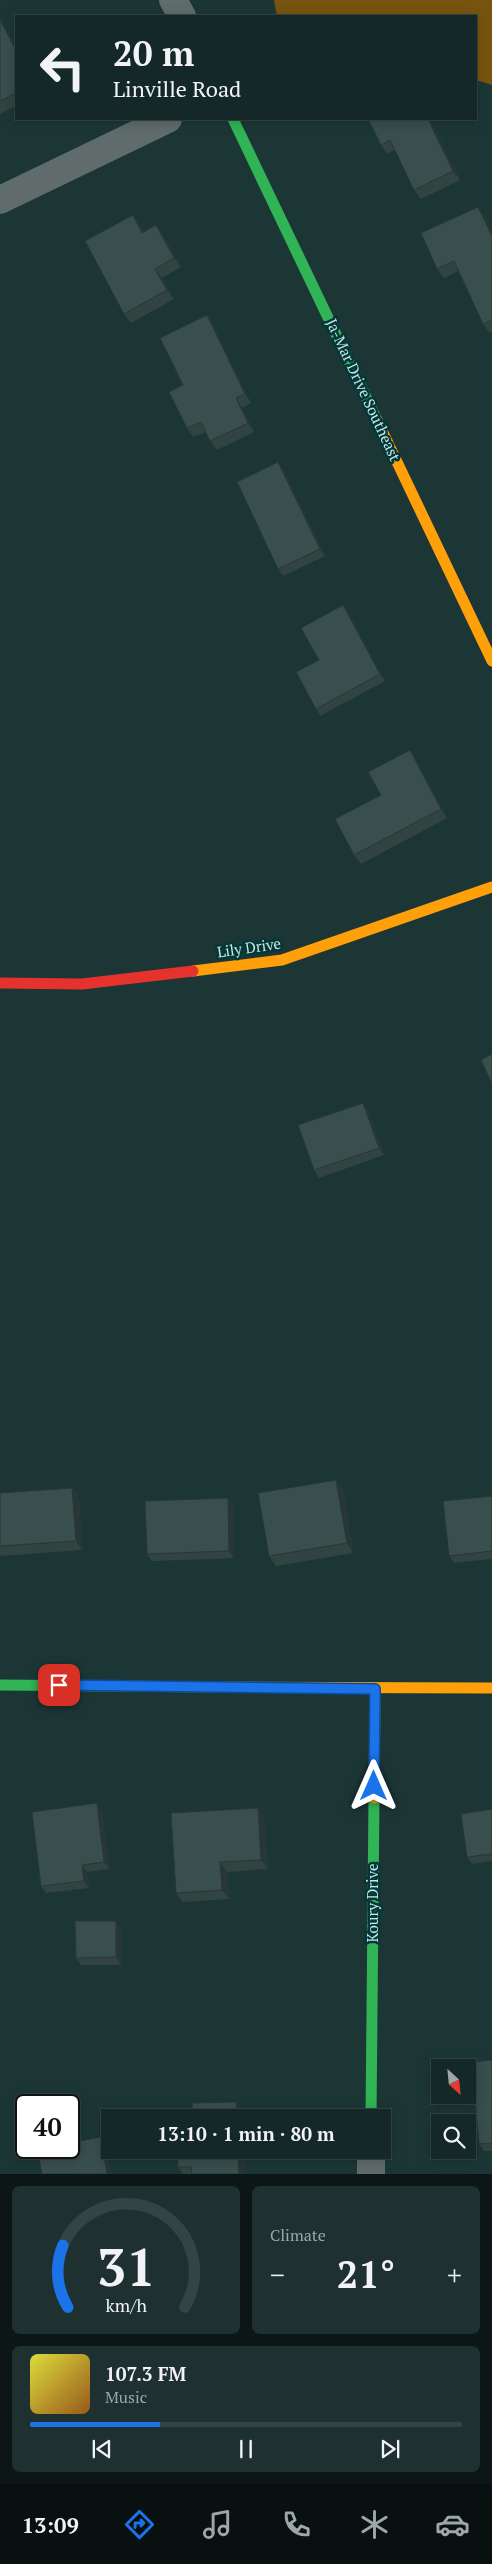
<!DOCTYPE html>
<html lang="en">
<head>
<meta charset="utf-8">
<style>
	:root { --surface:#152828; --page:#1e3030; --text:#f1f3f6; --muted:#9da6a8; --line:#344445; --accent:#1a73e8 }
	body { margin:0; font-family:"PT Serif",serif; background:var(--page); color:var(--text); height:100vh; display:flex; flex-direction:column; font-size:19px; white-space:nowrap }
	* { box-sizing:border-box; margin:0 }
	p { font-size:16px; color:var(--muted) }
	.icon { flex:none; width:28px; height:28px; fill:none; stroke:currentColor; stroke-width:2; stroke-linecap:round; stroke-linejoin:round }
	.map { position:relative; height:2174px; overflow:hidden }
	.details { display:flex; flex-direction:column; gap:12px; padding:12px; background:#0c1616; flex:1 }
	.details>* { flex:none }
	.guide { position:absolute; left:15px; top:15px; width:462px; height:105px; border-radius:0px; box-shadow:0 2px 12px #0003,0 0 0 1px var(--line); background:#152828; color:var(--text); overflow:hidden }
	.needle { width:32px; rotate:153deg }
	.tools { position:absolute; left:431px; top:2059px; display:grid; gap:10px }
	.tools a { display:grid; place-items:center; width:45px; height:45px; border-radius:0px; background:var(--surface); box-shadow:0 2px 12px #0003,0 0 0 1px var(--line); font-size:25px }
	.speed { position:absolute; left:15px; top:2094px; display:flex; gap:10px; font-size:25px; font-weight:700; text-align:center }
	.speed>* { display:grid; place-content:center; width:65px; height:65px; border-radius:50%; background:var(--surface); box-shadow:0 2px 12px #0003,0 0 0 1px var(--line); line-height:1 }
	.speed .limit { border:2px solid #111; border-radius:8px; background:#fff; color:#111 }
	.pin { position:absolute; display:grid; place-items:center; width:42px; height:42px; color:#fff; margin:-21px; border-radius:10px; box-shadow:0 2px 8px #0006 }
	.me { position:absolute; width:55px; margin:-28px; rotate:0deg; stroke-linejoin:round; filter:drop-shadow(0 0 4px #0008) }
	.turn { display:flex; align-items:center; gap:18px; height:105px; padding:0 15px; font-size:22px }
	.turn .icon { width:65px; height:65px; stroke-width:2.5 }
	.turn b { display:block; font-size:35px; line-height:42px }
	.big { font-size:38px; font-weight:600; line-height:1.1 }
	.details .tile { flex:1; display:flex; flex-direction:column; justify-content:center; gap:8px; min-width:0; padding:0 18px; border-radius:8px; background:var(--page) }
	.details .dial { align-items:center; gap:0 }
	.dial svg { height:130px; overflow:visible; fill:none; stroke:var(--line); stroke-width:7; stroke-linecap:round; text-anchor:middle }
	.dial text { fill:var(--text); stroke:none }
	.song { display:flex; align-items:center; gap:15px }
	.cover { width:60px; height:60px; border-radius:8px; background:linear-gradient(135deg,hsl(60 70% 55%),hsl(30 70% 35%)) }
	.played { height:5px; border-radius:2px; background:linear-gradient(90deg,var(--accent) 30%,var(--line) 30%) }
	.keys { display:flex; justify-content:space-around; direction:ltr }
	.heat { display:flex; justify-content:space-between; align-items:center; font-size:28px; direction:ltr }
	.details .tiles { flex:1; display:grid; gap:12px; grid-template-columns:1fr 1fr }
	.tile:last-child { grid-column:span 2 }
	.trip { position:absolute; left:101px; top:2109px; width:290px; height:50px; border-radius:0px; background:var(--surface); box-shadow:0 2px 12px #0003,0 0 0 1px var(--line); font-weight:600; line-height:50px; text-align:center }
	.dock { display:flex; height:80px; justify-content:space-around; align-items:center; background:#081010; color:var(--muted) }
	.dock .icon { width:35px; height:35px }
	.dock .current { color:var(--accent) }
	.dock b { font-size:22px; color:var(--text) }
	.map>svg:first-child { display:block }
</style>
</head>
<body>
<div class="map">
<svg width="492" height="2174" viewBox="0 0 492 2174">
	<rect width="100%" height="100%" fill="#1c3636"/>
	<!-- green -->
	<path fill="#775410" d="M274,0H492V85L476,80V16H277Z"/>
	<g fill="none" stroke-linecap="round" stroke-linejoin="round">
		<!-- street -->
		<path stroke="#606b6b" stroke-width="28" d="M173,0L182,16
			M0,200L168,119
			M371,2174V2150"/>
		<!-- fast -->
		<path stroke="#30b455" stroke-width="11" d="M233,119L377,420
			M0,1685L215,1687
			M371,2118L374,1798"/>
		<!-- slow -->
		<path stroke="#ff9f0a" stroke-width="11" d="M377,420L492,661
			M193,971L282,960L492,887
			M215,1687L492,1688
			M374,1798L375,1689"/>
		<!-- jam -->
		<path stroke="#e5322d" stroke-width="11" d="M0,983L82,984L193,971"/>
	</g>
	<!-- wall -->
	<path fill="#314442" d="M0,18L16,47V106L0,114Z
		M368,119H430L460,180L421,199L414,190L395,150L387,154L381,145Z
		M478,207L485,216L492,231V332L490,333L483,324L458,271L444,278L437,269Z
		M140,224L144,232L156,225L163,234L181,267L162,278L174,299L131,323L124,314Z
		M207,315L213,325L251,403L242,408L254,432L217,450L210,441L206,432L193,437L187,428L183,385Z
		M283,469L325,556L283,576L278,569Z
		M343,605L348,612L385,681L320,716L316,709L319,660Z
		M410,750L416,759L447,818L361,864L354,855L381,795Z
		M368,1110L384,1155L319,1178L314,1170Z
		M336,1480L343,1489L353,1553L276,1566L269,1556Z
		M72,1488L79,1497L82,1550L0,1556V1493Z
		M492,1496V1559L454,1563L449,1556Z
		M228,1498L233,1505L234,1558L152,1561L147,1554Z
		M492,1809V1861L472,1864L467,1857Z
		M102,1811L109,1869L87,1872L89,1888L46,1893L41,1886Z
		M264,1817L268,1869L227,1872L229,1899L183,1902L176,1893Z
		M121,1928V1965H81L76,1958Z
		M492,2060V2151H484L479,2144Z
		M177,2150H245V2174H183L178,2167Z"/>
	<!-- shaded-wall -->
	<path fill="#283736" d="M0,18L16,47V50L0,20Z
		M428,119H430L460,180L453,171Z
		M478,207L485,216L492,231V236Z
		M133,215L140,224L149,242L142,233Z
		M156,225L163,234L181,267L174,258Z
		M155,269L162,278L174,299L167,290Z
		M207,315L213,325L251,403L245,394Z
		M236,398L242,408L254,432L248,423Z
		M278,462L283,469L325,556L320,549Z
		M343,605L348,612L385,681L380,674Z
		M410,750L416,759L447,818L441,809Z
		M363,1103L368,1110L384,1155L379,1148Z
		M336,1480L343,1489L353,1553L347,1543Z
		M72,1488L79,1497L82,1550L76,1541Z
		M228,1498L233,1505L234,1558L229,1551Z
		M97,1803L102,1811L109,1869L104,1862Z
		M258,1808L264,1817L268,1869L261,1860Z
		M220,1862L227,1872L229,1899L222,1890Z
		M82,1865L87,1872L89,1888L84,1881Z
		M116,1921L121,1928V1965L116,1957Z
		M236,2102L243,2111V2118H237Z
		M101,2137L106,2144L111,2174H107Z
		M238,2150H245V2174H239Z"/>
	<!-- building -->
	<path fill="#394f4d" stroke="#283736" d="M0,20L16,50V93L0,101Z
		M368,119H428L453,171L414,190L390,140L381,145Z
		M478,207L492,236V320L483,324L454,261L437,269L421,233Z
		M133,215L142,233L156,225L174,258L155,269L167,290L124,314L85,241Z
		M207,315L245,394L236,398L248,423L210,441L201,422L187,428L169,392L183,385L160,338Z
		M278,462L320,549L278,569L237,482Z
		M343,605L380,674L316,709L296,672L319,660L301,628Z
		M410,750L441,809L354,855L335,819L381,795L368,772Z
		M492,1054V1084L481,1060Z
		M363,1103L379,1148L314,1170L298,1125Z
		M336,1480L347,1543L269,1556L258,1493Z
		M72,1488L76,1541L0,1546V1493Z
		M492,1496V1551L449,1556L443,1501Z
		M228,1498L229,1551L147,1554L145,1501Z
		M97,1803L104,1862L82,1865L84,1881L41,1886L32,1812Z
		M258,1808L261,1860L220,1862L222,1890L176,1893L171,1813Z
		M492,1809V1854L467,1857L461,1814Z
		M75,1921H116V1957L76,1958Z
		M492,2060V2143L479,2144L472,2062Z
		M236,2102L237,2118H193L192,2103Z
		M101,2137L107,2174H42L37,2149L46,2148H69V2143Z
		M177,2150H238L239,2174H192L191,2167H178Z"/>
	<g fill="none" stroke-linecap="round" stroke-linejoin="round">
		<defs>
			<path id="route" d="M59,1685L375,1689L374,1786"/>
		</defs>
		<!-- route casing -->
		<use href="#route" stroke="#114b97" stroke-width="12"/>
		<!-- route -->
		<use href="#route" stroke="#1a73e8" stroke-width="9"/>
	</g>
	<g text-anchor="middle" stroke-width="5" stroke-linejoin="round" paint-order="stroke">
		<!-- street labels -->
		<g font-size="15" fill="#c8e6e5" stroke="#043737">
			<text transform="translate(363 390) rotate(65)" y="5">Ja-Mar Drive Southeast</text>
			<text transform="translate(249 948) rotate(-8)" y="5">Lily Drive</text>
			<text transform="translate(373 1903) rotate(-90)" y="5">Koury Drive</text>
		</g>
	</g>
</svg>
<div class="tools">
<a><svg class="needle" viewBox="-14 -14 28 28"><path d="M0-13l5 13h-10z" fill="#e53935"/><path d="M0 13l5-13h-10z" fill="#9da6a8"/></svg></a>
<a><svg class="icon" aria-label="search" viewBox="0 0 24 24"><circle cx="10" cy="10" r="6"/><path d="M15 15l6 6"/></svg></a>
</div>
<div class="speed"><div class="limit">40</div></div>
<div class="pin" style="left:59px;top:1685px;background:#d93025"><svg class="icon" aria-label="arrive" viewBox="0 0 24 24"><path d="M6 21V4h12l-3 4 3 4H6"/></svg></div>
<svg class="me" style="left:374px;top:1786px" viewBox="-20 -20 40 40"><path d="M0-17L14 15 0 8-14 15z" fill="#1a73e8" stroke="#fff" stroke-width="4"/></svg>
<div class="trip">13:10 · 1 min · 80 m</div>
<div class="guide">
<div class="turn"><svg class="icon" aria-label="left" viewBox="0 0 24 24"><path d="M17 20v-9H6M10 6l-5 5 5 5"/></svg><div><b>20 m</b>Linville Road</div></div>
</div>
</div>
<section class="details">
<div class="tiles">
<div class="tile dial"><svg viewBox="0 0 100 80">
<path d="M14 69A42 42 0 1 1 86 69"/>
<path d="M14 69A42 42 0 0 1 11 31" stroke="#1a73e8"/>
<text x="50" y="56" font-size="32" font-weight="700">31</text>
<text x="50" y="72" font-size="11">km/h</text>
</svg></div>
<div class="tile"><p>Climate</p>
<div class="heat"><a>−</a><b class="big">21°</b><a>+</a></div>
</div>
<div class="tile">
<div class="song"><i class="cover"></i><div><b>107.3 FM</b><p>Music</p></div></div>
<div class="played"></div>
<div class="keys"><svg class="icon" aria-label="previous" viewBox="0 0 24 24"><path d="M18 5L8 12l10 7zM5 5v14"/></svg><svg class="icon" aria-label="pause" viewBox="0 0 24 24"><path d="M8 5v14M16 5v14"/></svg><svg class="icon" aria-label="next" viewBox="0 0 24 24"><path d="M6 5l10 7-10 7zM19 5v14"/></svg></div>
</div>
</div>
</section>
<nav class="dock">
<b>13:09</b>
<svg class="icon current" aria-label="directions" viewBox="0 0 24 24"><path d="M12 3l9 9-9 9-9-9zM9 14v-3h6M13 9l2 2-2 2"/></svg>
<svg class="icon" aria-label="music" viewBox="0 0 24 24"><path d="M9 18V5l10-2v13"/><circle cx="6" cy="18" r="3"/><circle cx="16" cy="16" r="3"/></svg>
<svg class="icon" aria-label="phone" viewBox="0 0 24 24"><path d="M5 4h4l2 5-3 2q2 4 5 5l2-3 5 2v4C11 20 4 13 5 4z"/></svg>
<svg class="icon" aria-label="climate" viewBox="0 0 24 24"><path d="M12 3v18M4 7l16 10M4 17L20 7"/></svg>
<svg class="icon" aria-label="car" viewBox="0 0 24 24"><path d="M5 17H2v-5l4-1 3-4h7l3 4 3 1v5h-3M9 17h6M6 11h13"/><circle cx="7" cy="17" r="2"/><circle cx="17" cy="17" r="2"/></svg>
</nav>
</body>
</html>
